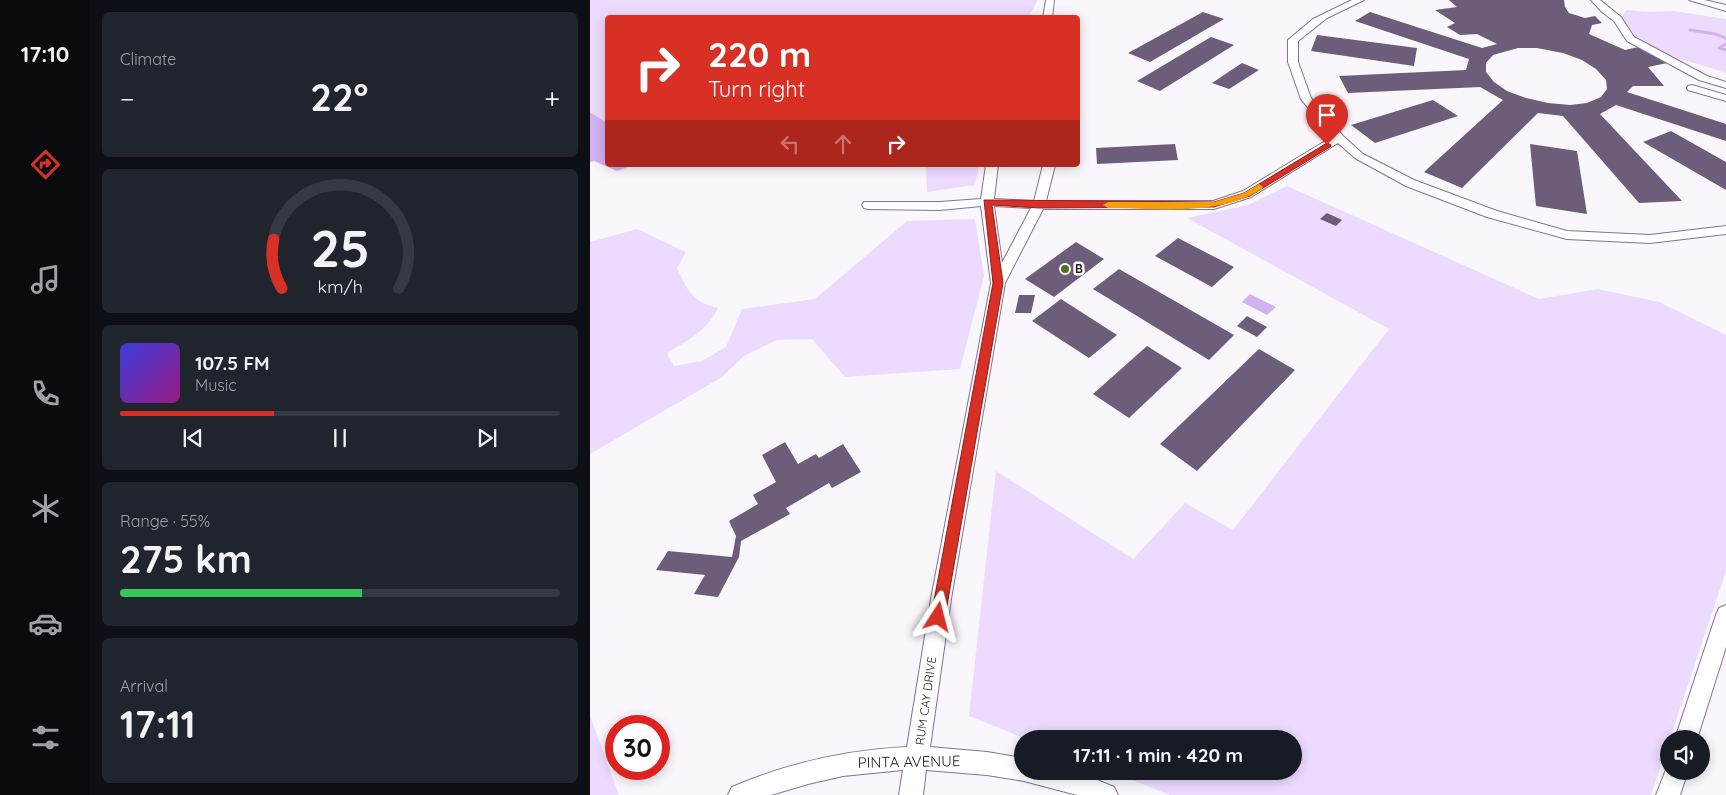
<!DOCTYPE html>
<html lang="en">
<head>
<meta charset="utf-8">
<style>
	:root { --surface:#171b24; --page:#20242c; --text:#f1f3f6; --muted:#9ea1a6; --line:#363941; --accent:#d93025 }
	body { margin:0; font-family:Quicksand,sans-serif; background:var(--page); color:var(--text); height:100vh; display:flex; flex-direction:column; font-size:19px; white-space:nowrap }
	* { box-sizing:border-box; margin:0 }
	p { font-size:16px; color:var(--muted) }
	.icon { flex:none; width:28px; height:28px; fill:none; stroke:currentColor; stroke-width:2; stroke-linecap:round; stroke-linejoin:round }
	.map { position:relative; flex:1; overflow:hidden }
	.panel { display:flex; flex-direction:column; gap:12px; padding:12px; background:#0d0f14; width:500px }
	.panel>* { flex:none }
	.guide { position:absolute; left:15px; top:15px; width:475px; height:152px; border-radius:5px; box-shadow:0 2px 12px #0003; background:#d93025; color:#fff; overflow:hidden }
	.fabs { position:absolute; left:1070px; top:730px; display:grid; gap:10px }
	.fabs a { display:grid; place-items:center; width:50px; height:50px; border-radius:50%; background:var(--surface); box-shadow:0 2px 12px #0003; font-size:25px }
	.speed { position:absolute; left:15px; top:715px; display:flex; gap:10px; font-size:25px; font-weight:700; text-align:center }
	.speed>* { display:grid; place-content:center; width:65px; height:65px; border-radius:50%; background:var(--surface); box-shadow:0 2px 12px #0003; line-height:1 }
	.speed .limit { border:8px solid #d22; background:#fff; color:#111 }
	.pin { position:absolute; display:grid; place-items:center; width:42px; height:42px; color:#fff; margin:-51px -21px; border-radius:50% 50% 50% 0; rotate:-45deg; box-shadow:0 0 5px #0007 }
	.pin .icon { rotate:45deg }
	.me { position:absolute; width:55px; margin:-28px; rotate:9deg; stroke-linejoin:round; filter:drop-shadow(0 0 4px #0008) }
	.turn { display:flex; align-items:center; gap:18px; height:105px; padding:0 20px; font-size:22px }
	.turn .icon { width:65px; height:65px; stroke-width:2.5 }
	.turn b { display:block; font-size:35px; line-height:42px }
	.lanes { display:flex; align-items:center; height:48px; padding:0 20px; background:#0003; justify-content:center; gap:25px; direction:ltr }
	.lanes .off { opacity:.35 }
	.big { font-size:38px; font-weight:800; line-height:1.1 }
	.panel .widget { flex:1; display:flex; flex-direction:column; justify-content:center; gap:8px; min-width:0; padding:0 18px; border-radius:8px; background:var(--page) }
	.panel .dial { align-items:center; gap:0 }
	.dial svg { height:130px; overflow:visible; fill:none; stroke:var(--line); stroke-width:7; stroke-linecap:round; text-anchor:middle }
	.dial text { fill:var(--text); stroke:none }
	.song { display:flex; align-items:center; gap:15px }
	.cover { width:60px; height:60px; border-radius:8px; background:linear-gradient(135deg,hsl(240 70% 55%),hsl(310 70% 35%)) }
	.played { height:5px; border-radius:2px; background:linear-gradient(90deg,var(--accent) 35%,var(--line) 35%) }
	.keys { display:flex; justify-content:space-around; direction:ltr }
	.heat { display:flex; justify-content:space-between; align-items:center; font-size:28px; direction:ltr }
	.charge { height:8px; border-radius:4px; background:linear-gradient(90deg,#34c759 55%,var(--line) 0) }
	.trip { position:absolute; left:424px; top:730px; width:288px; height:50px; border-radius:25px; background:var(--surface); box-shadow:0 2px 12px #0003; font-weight:800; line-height:50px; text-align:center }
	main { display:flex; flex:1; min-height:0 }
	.tabs { display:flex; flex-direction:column; width:90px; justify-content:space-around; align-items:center; background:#090b0e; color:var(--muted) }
	.tabs .icon { width:35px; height:35px }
	.tabs .current { color:var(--accent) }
	.tabs b { font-size:22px; color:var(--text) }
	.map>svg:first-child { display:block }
</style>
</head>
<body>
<main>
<nav class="tabs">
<b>17:10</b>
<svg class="icon current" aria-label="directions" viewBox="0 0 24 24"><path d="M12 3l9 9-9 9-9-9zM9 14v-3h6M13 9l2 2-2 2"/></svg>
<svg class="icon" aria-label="music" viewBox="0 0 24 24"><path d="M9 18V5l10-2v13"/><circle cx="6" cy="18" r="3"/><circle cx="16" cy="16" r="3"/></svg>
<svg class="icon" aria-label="phone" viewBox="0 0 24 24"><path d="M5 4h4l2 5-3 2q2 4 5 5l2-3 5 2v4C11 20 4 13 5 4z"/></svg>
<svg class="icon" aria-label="climate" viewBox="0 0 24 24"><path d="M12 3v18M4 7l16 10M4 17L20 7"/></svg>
<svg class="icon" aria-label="car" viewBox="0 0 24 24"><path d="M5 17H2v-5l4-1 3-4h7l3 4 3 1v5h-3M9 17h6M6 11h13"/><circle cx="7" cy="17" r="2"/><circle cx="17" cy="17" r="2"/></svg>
<svg class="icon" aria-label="filters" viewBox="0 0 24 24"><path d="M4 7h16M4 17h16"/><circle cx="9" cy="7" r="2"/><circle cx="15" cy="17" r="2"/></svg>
</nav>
<section class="panel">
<div class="widget"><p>Climate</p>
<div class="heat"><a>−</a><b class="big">22°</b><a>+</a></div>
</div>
<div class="widget dial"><svg viewBox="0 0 100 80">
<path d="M14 69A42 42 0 1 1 86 69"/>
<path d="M14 69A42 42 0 0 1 9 39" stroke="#d93025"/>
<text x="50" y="56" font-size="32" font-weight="700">25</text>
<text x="50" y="72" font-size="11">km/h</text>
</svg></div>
<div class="widget">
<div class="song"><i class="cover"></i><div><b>107.5 FM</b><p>Music</p></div></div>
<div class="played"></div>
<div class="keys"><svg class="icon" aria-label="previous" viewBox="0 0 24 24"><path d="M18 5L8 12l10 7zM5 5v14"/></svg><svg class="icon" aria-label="pause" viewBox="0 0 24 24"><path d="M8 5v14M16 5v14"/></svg><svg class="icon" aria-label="next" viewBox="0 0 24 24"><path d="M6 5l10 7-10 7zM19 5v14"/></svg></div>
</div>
<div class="widget"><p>Range · 55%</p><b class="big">275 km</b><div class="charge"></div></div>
<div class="widget"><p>Arrival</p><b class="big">17:11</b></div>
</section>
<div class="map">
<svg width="1136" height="795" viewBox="0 0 1136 795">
	<rect width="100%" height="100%" fill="#f9f6fc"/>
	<!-- green -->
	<path fill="#ecdbfe" d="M0,0H448L439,16L411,17L18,18L17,123L0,112Z
		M1036,10L1058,12L1084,11L1136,19V73C1110,63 1075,58 1052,41C1044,35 1038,25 1031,18Z
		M336,165H389L385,185L337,192Z
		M697,186L949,299L1008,289L1069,302L1136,335V571L1061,795H580L520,771H702V739H436L379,716L406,471L543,559L595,503L643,530L799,329L597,218L658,205Z
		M385,219L394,276L370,369L255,377L222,339L187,340L154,356L132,377L0,454V242L47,229L96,252L87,268C98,291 102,302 128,308C118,330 97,341 77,353L84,366L112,361L136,347L152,309L225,299L317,221Z
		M0,716L29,795H0Z"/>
	<!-- water -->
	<path fill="#d2b2f1" d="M0,112L17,123L18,165H44L27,171L4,161L0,162Z
		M660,294L686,307L677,315L652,302Z"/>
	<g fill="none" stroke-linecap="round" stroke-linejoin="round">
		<!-- stream -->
		<path stroke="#d2b2f1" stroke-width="3" d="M1100,30L1125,34L1136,38
			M1136,44L1129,48L1136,50"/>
	</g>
	<!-- building -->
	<path fill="#6c5d7a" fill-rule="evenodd" d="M859,0H974L975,7L979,13L995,18L1005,16L1012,23L1002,25L999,34L1035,50L1053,46L1082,62L1058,67L1074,86H1043L1037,92L1136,124V141L1026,105L1010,114L1092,201L1049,203L973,116L948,113L872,188L834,172L913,100L890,87L758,93L749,76L876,70L879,59L765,21L780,12L892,48L907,44L887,34L870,35L857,27L865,23L845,10L867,7ZM928,48H947L973,53L992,60L1006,69L1016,80L1017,89L1011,97L997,103L980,105L958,103L936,98L917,91L904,82L896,72V63L903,55Z
		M613,12L634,19L560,62L538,53Z
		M727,35L827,48L824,66L721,51Z
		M621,37L644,45L570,91L547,81Z
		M652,63L669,70L639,89L622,83Z
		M843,100L868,116L785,143L761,125Z
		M1081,131L1136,162V190L1053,142Z
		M585,144L588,160L507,164L506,148Z
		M940,144L987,151L997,214L946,206Z
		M737,213L752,220L746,226L730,219Z
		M588,238L644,267L622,287L565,256Z
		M486,242L514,259L464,297L435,279Z
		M529,269L644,335L619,360L503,289Z
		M429,295H445L441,313H425Z
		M471,299L527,335L499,358L442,321Z
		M657,316L677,327L667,337L647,326Z
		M557,346L592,368L539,418L503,394Z
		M669,349L705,370L607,471L570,444Z
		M195,442L208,464L226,454L229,458L253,444L271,472L242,488L239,483L196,508L200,514L151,541L149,557L128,597L104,594L115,575L66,570L78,551L142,557L146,536L139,521L168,504L163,495L186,482L172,455Z"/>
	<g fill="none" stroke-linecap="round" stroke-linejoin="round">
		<defs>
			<path id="minor" d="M456,0H464L462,18H453Z
				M762,0H774L737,18L708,41V62L721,98L753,136L773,154L824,180L907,211L977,231L1060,235L1136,226V234L1060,243L977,239L897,217L816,186L765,158L748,143L661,197L624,209H453L415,283L361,599L340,747L397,752L432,758V771H486L524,787L528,795H487L434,781L397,775L336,770L333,795H309L313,770L253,776L218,784L181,795H138L142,787C198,763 256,750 317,747L341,599L401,283L391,206L350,210L278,209L274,208L272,205L274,202H350L391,199L396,165H408L404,199L444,201L453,165H465L456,201H623L653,191L742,137L711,99L698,62V40L723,19ZM404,206L441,208L412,263Z
				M1001,0H1010L1031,17L1044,37L1117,76L1136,82V88L1109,80L1037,41L1024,21L1012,12Z
				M1099,0H1114L1136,5V11Z
				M1102,85L1136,95V101L1098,90L1097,88L1098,86Z
				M1136,605V647L1107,739H1085L1126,615L1129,608Z
				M1079,762V771H1098L1090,795H1066Z"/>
		</defs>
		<!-- minor casing -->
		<use href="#minor" stroke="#837392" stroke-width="2"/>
		<!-- minor -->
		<use href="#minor" fill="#fff" fill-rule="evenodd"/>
	</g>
	<!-- route -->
	<path fill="#d93025" stroke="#8d1f18" d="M737,143L741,145L740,147L660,196L624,207L449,208L402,205L413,283L355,617L353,622L348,624L343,622L341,617L403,283L394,200L624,202L654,193Z"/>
	<!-- slow -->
	<path fill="#f59e0b" d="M669,184L673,187L672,189C628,217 568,208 518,208L513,205L518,202H624L654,193Z"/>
	<!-- markers -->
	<circle fill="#506d20" stroke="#fff" stroke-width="2" cx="475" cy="269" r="5"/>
	<g text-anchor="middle" stroke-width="5" stroke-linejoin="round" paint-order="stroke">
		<!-- poi labels -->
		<g font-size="12" font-weight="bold" fill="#1e1723" stroke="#fff" text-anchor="start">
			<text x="485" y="273">B</text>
		</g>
		<!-- street labels -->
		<g font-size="12" fill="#1e1723" stroke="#fff">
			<text transform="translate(336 701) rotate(-82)" y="4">RUM CAY DRIVE</text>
		</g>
		<!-- near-street labels -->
		<g font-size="15" fill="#1e1723" stroke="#fff">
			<text transform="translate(319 762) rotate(-1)" y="5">PINTA AVENUE</text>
		</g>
	</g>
</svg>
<div class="fabs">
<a><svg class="icon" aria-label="sound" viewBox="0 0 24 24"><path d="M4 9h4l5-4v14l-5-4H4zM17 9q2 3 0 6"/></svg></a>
</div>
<div class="speed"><div class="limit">30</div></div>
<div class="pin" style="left:737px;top:145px;background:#d93025"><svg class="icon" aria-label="arrive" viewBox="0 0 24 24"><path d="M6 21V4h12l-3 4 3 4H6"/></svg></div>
<svg class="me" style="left:348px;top:617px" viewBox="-20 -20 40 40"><path d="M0-17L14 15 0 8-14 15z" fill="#d93025" stroke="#fff" stroke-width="4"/></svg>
<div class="trip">17:11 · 1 min · 420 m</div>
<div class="guide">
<div class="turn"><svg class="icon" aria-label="right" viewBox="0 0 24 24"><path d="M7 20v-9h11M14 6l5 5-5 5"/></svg><div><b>220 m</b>Turn right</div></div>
<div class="lanes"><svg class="icon off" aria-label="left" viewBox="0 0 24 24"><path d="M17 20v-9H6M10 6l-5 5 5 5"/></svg><svg class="icon off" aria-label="ahead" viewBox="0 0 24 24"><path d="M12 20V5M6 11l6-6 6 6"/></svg><svg class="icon" aria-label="right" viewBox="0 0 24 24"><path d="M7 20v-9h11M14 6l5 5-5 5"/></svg></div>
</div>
</div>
</main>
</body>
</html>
